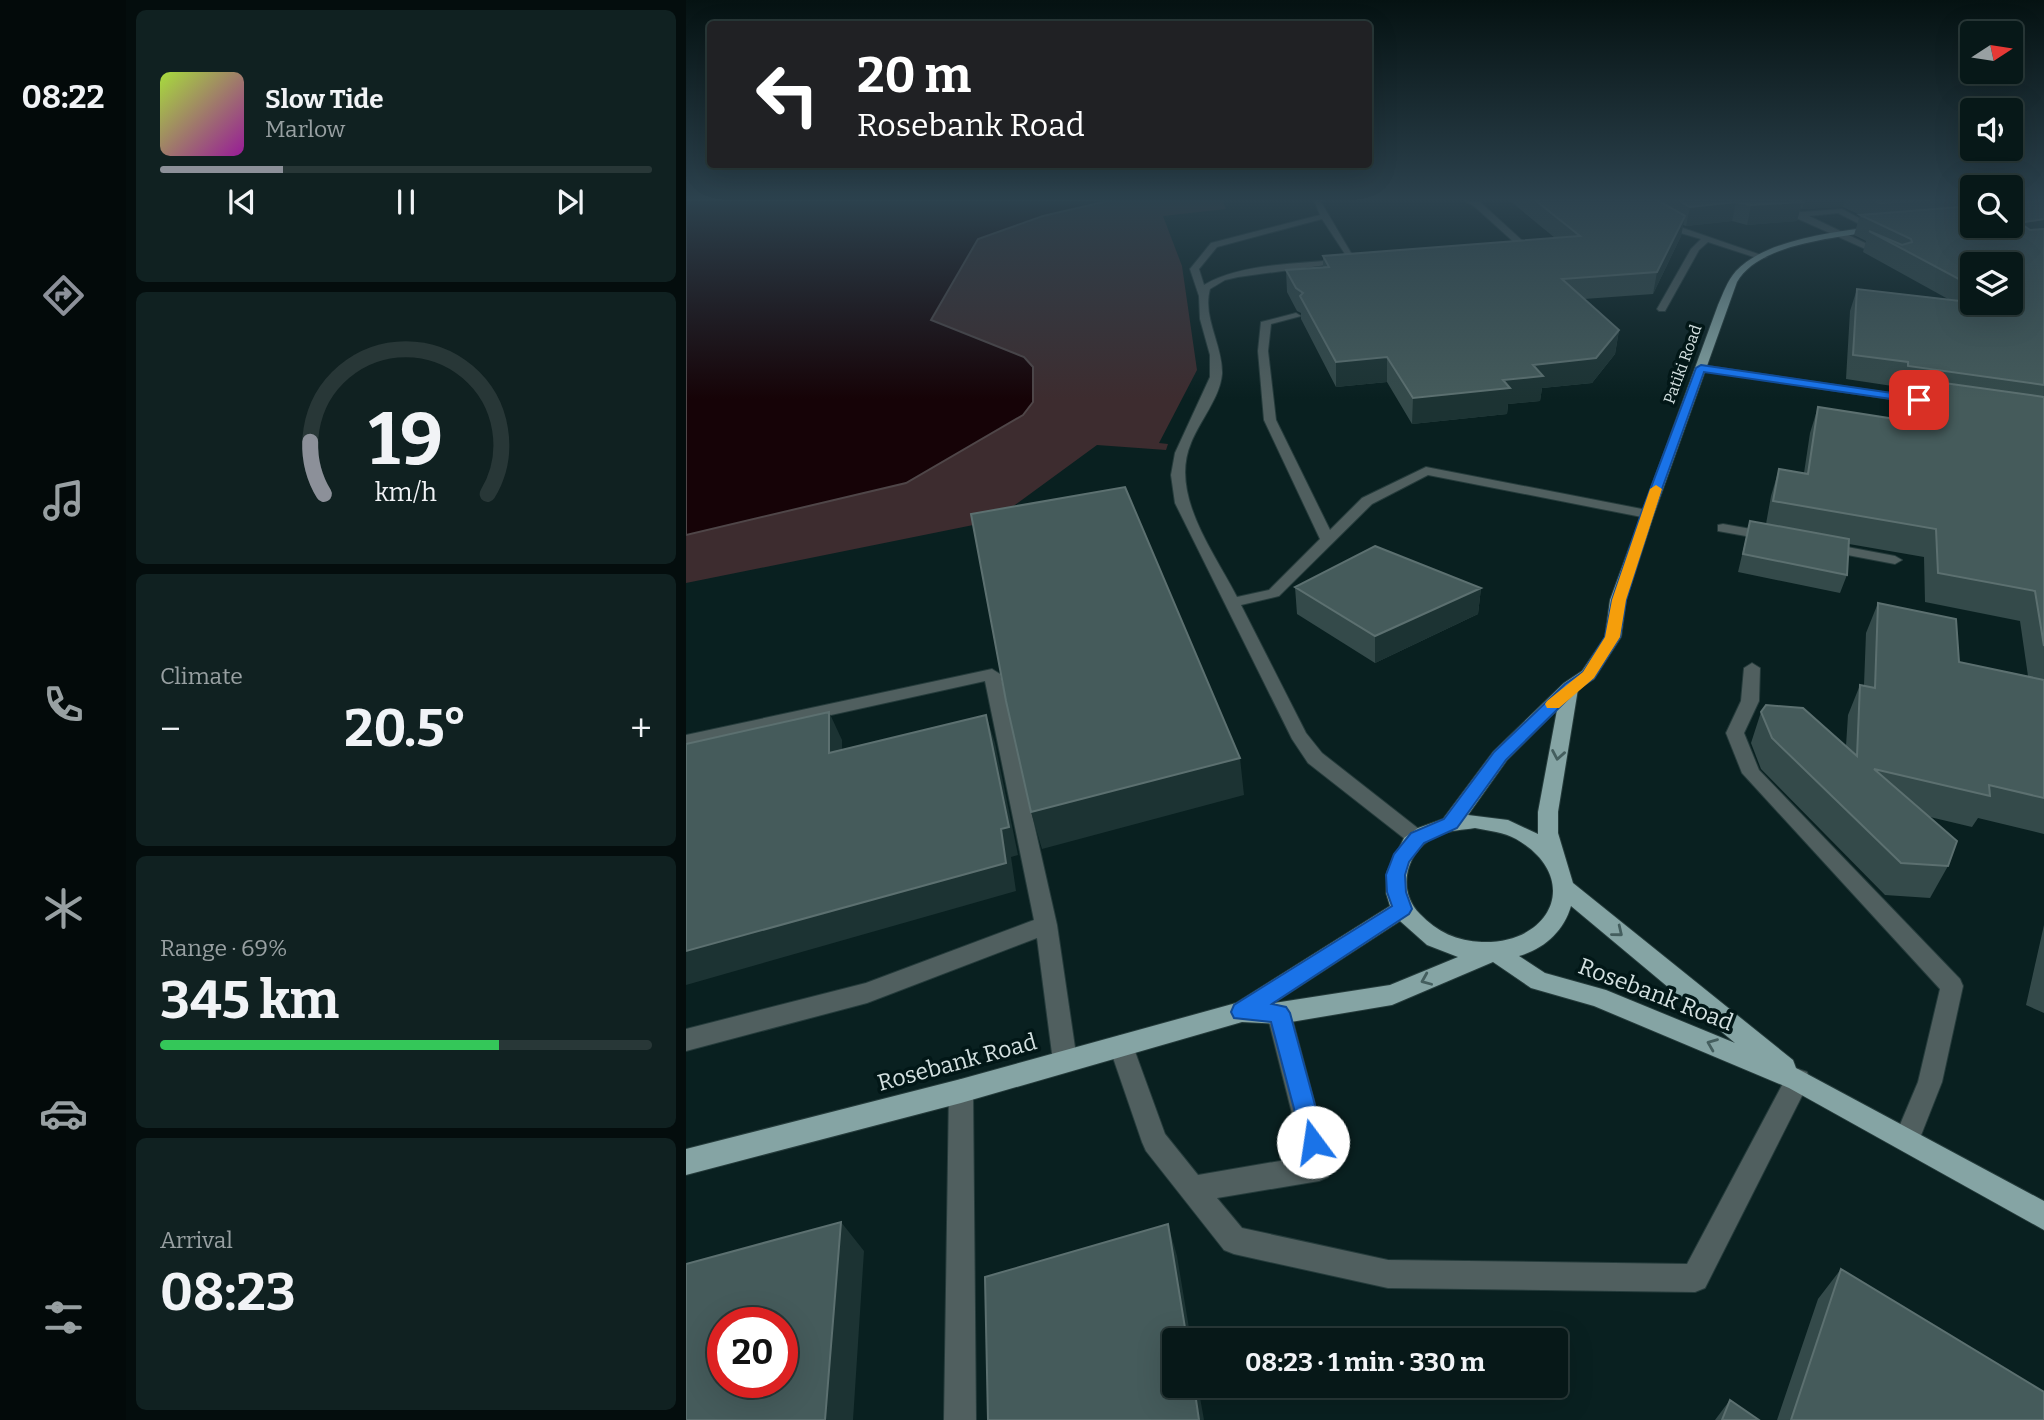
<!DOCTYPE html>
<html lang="en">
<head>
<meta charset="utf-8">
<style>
	:root { --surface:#071818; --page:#102121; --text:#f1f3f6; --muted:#98a0a2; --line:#283737; --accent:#8c9099 }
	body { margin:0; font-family:Bitter,serif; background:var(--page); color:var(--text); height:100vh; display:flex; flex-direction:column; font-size:26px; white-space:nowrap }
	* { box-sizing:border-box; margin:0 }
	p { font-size:23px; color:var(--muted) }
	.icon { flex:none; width:38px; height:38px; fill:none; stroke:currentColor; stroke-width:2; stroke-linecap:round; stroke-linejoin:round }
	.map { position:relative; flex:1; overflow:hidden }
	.side { display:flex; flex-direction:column; gap:10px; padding:10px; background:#040d0d; width:560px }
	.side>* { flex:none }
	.top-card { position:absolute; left:21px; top:21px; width:665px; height:147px; border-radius:7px; box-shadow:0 7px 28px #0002,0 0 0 2px var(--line); background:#202124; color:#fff; overflow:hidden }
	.needle { width:46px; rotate:78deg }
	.controls { position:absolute; left:1274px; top:21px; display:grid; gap:14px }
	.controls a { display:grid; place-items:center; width:63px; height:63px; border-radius:7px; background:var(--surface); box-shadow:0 7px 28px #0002,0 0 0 2px var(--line); font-size:35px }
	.speed { position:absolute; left:21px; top:1307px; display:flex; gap:14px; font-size:35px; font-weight:700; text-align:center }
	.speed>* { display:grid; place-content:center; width:91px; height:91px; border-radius:50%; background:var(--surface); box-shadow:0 7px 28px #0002,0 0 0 2px var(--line); line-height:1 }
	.speed .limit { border:10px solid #d22; background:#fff; color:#111 }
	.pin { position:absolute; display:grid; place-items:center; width:60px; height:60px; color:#fff; margin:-30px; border-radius:14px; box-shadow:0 4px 10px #0006 }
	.me { position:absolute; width:77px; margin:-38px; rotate:346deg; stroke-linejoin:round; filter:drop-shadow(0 0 5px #0008) }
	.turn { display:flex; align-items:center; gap:24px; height:147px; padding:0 35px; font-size:32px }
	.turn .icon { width:91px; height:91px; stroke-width:2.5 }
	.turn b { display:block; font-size:49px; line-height:60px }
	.big { font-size:52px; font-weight:700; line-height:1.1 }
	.side .tile { flex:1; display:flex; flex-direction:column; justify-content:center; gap:10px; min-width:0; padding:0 24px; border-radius:10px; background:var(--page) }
	.side .dial { align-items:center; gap:0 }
	.dial svg { height:182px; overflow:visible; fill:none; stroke:var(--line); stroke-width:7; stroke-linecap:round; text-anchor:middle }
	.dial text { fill:var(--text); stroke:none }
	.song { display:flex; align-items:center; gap:21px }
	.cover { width:84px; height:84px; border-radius:10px; background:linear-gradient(135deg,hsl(80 70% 55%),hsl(300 70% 35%)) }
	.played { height:7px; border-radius:4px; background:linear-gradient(90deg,var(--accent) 25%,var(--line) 25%) }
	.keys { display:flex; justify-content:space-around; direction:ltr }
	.heat { display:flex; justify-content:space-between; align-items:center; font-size:38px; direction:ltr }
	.charge { height:10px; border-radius:5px; background:linear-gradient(90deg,#34c759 69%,var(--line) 0) }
	.trip { position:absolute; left:476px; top:1328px; width:406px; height:70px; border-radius:7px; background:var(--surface); box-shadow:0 7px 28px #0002,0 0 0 2px var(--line); font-weight:700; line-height:70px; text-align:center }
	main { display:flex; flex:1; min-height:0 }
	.menu { display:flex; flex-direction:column; width:126px; justify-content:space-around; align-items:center; background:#030a0a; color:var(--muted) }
	.menu .icon { width:49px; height:49px }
	.menu .selected { color:var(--accent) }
	.menu b { font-size:32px; color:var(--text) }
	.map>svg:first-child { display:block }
</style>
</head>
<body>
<main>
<nav class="menu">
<b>08:22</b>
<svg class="icon selected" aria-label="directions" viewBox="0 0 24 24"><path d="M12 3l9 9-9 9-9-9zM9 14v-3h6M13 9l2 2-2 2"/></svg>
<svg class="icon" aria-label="music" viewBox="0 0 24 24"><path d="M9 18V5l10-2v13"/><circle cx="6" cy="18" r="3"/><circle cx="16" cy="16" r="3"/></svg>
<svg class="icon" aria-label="phone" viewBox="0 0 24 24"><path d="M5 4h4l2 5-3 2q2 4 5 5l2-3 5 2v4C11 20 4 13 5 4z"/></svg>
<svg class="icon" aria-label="climate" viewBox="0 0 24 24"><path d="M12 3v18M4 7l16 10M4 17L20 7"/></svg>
<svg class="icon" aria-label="car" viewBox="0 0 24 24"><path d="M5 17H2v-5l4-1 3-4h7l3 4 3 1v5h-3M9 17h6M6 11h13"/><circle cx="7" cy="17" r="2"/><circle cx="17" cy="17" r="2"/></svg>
<svg class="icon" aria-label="filters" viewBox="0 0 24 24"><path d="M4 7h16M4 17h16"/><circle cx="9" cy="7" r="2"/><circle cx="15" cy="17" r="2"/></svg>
</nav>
<section class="side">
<div class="tile">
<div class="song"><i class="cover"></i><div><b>Slow Tide</b><p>Marlow</p></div></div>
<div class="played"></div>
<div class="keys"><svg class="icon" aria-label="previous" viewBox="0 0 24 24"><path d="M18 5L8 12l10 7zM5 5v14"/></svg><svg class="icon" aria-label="pause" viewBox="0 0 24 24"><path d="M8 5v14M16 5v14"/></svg><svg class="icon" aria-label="next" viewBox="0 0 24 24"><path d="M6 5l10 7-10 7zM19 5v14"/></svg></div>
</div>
<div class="tile dial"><svg viewBox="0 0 100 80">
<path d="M14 69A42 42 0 1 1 86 69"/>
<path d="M14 69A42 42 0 0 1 8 46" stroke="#8c9099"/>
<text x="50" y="56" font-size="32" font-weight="700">19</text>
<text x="50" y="72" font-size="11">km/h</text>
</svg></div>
<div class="tile"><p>Climate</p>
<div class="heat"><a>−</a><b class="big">20.5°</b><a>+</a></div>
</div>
<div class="tile"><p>Range · 69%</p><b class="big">345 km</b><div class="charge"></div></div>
<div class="tile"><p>Arrival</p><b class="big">08:23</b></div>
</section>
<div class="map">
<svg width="1358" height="1420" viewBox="0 0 1358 1420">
	<rect width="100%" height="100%" fill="#092020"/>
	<!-- green -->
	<path fill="#3d2c2f" d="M0,200H536L540,209L477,216L496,266L511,370L473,443L482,444L480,450L411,445L307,521L0,583Z"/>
	<!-- water -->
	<path fill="#160307" stroke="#4f4648" stroke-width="2" d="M0,200H426L357,216L292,239L245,320L338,357L347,367V402L337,415L220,483L0,535Z"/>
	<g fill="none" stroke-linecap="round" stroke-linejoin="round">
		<defs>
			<path id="minor" d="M628,200H639L635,202L671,263H665L636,219L531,247L513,269L518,285C554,263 615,264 658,259L662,262L552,277L539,280L524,289C516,318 537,345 536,374C534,398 514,420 505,443C483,494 528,552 551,597L583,590L634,539L578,420L572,351L575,322L610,313L615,316L585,324L582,351L590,420L644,530L676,498L740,467L961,510L968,514L961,518L742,475L686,504L593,596L555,605L620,733L636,753L738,833L741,838L738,843L731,845L724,843L622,763L606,739L489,503L485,475L489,453L524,377V355L514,319L513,296L504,269L525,243L634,215Z
				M777,200L794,202L841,245V249L823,250V246L831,245L788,206Z
				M939,200H949L994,227L1081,257L1074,259L1022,242L1013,250L979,311H973L971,309L1005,249L1015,239L988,231Z
				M1081,200H1091L1115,212L1156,209L1194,229L1187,231L1152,213L1123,216L1202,254L1195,256L1108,217Z
				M1015,365L1237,398L1243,401L1237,404L1011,370V366Z
				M1037,524L1082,532L1089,536L1082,540L1032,531V525Z
				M1140,543L1209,556L1216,560L1209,564L1135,550L1133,547Z
				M1066,663L1074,668L1073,701L1058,733L1073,770L1274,979L1277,986L1256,1082L1230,1148L1221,1152L1212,1148L1208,1139L1232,1082L1254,989L1056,773L1040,733L1055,701L1058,668Z
				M306,669L314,674L371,925L391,1061L388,1069L379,1072L370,1069L367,1061L351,938L181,1003L0,1051V1029L180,983L348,920L299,681L0,747V735Z
				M593,1004L601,1007L605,1014L646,1168L642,1177L633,1181L531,1198L556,1228L702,1260L1001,1264L1103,1072L1112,1069L1121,1072L1124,1080L1019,1288L1009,1292L702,1288L548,1254L538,1250L460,1151L456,1142L423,1046L427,1038L435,1035L443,1038L447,1046L479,1134L512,1175L617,1157L581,1014L585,1007Z
				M275,1079L284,1083L287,1091L290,1420H258L263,1091L266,1083Z"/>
			<path id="major" d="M1192,226L1195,230C1154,238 1074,242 1051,282L968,514L940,600L935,637L908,679L892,689L872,812V833L887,883L1107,1060L1110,1068L1358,1201V1230L1103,1088L908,1006L845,988L807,962L706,1005L593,1024L556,1022L275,1103L0,1175V1149L275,1079L550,1003L704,906L700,893L701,872L718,838L732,828L757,819L807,752L878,683L896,671L919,637L924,600L1032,305C1037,294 1041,281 1050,271C1080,239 1150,232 1192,226ZM871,710L852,812V834L822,820L782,815L821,760ZM789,828C803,831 818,832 830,839C896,877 867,944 796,942C771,941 751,932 734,914C709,889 721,849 752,835C764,830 777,830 789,828ZM885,906L1049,1043L920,990L859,973L833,956C858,949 878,931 885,906ZM714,921L741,945L772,957L704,985L588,1003Z"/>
		</defs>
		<!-- minor casing -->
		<use href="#minor" stroke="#253b3b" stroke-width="2"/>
		<!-- major casing -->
		<use href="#major" stroke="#253b3b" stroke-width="2"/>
		<!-- minor -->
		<use href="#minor" fill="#505f5f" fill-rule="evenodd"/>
		<!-- major -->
		<use href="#major" fill="#85a4a4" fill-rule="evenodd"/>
	</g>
	<!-- wall -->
	<path fill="#344a4a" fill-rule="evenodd" d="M823,200H1286V226L1358,200V834L1292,818L1286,827L1244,817L1262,866L1244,898L1199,895L1075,769L1065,743L1075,712L1160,746L1162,715L1174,685H1178L1180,633L1192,603L1273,662L1342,676L1334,621L1239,602L1238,557L1163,544L1161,575L1154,593L1052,572L1064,521L1080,524L1085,496L1093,469L1118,473L1124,433L1132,407L1213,420V403L1217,392L1213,391V387L1160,379L1164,311L1171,289L1262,299L1177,252L1180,241L1168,235L1174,215L1157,207L1116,209L1114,208L1111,221L1061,225L1046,221L1000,226L997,225L995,236L967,294L898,299L933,330L929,354L906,383L856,388L854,401L822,404L821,414L726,424L701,382L650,387L615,319V313L611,311L601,292L600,270L637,267V256L869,238ZM1286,264L1325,303H1286Z
		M609,587L795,588L792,614L689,663L611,614Z
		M1358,925V1013L1340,1005Z
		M1155,1269L1358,1420H1091L1132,1299Z
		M1044,1400L1073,1420H1029Z"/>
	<!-- shaded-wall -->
	<path fill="#1c3333" d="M1118,200H1159L1157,207L1116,209Z
		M1328,200H1358V210Z
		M1050,202L1046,221L1000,226L1004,207Z
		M1116,202L1111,221L1061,225L1065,205Z
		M999,216L995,236L967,294L971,272Z
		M1358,219V236L1332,242L1339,222Z
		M933,330L929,354L906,383L856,388L854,401L822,404L821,414L726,424L727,398L817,380L847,365Z
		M701,357V382L650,387V362Z
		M795,588L792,614L689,663V636Z
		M143,712L156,740V781L143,753Z
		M300,715L309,743L332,855L325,857L330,891L0,985V951L315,829Z
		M554,758L558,795L356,849L345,812Z
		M155,1222L178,1251L167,1420H139Z
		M482,1224L491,1256L505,1340H501Z
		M508,1386H512L518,1420H513Z"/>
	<!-- building -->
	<path fill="#455b5b" stroke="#5c7070" stroke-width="2" fill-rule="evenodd" d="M849,200H971L999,216L971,272L876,279L933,330L910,358L847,365L857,376L817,380L824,388L727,398L701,357L650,362L614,296L617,293L610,288L600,270L643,267L637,256L894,236Z
		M992,200H1113L1116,202L1065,205L1050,202L1004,207Z
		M1188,200H1242L1194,203Z
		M1325,200H1332L1333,202L1358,201V219L1339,222L1337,225L1344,230L1358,229V385L1222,366V362L1167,355L1171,289L1326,307L1319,303H1325V264H1286V286L1183,231L1216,245L1226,242L1225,239L1174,215L1286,206V226H1325Z
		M1222,378L1358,397V646L1349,591L1252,573L1250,529L1087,501L1093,469L1122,474L1132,407L1222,421Z
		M439,487L554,758L345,812L320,701L285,514Z
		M1064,521L1163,539L1161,575L1057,554Z
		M689,546L795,588L689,636L609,587Z
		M1192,603L1270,619L1273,662L1358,680V798L1303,785L1304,796L1188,769L1271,841L1262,866L1215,863L1086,738L1075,712L1080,705L1117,708L1171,756L1174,685L1189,688Z
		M143,712V753L300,715L323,827L315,829L320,863L0,951V744Z
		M155,1222L139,1420H0V1264ZM37,1323H96V1382H37Z
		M482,1224L501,1340H488V1386H508L513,1420H302L299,1277Z
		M1155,1269L1358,1392V1420H1105Z
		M1044,1400L1073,1420H1036Z"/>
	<!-- one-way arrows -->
	<defs><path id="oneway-chevron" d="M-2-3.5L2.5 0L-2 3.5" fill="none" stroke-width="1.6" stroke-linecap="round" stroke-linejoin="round" transform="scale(1.75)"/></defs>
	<g stroke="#445e5e">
		<use href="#oneway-chevron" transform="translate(872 755) rotate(100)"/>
		<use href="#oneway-chevron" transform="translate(932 932) rotate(39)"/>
		<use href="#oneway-chevron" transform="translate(740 980) rotate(157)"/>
		<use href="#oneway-chevron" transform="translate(1026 1044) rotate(-158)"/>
	</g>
	<!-- sky -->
	<linearGradient id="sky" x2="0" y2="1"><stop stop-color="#051212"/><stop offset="0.5" stop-color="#2c424e"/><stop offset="1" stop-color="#2c424e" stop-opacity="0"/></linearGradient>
	<rect width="1358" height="399" fill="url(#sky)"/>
	<!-- route -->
	<path fill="#1a73e8" stroke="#114b97" stroke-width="2" d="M1015,365L1233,397L1238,400L1233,403L1018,372L967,514L940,600L934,637L908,678L890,691L820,760L771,828L738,843L723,862L719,875L720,892L726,909L723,914L586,1004L600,1007L604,1013L639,1142L635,1150L627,1154L619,1150L585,1022L548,1018L545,1012L548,1005L706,906L701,892L700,875L708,854L725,833L758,819L808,752L879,684L897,672L919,637L926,600L955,514L1010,368Z"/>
	<!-- slow -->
	<path fill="#f59e0b" d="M970,485L976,489L940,600L934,637L908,678L873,708H861L859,704L861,701L897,672L919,637L926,600L964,489Z"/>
	<g text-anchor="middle" stroke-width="7" stroke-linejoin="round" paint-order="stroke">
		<!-- far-street labels -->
		<g font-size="16" fill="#d4e1e1" stroke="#021717">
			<text transform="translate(996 364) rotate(-70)" y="6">Patiki Road</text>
		</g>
		<!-- near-street labels -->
		<g font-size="23" fill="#d4e1e1" stroke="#021717">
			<text transform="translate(970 994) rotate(21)" y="8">Rosebank Road</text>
			<text transform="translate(271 1062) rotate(-15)" y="8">Rosebank Road</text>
		</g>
	</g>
</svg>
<div class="controls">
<a><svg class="needle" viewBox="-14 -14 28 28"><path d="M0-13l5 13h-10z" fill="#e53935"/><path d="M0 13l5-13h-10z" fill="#98a0a2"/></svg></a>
<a><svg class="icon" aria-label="sound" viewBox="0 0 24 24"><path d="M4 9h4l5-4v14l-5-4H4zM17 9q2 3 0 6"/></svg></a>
<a><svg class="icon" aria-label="search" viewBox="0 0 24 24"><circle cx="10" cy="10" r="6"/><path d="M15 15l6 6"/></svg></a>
<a><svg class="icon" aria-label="layers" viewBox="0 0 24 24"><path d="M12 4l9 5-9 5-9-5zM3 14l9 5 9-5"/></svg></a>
</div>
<div class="speed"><div class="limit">20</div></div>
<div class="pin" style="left:1233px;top:400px;background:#d93025"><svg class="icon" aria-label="arrive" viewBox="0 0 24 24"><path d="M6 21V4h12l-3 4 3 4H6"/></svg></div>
<svg class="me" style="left:627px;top:1142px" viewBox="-20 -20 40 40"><circle r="19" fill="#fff"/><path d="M0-13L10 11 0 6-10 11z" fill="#1a73e8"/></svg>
<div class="trip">08:23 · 1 min · 330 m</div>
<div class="top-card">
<div class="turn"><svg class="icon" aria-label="left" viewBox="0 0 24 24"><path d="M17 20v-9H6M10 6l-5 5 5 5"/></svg><div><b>20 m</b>Rosebank Road</div></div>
</div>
</div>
</main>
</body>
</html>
